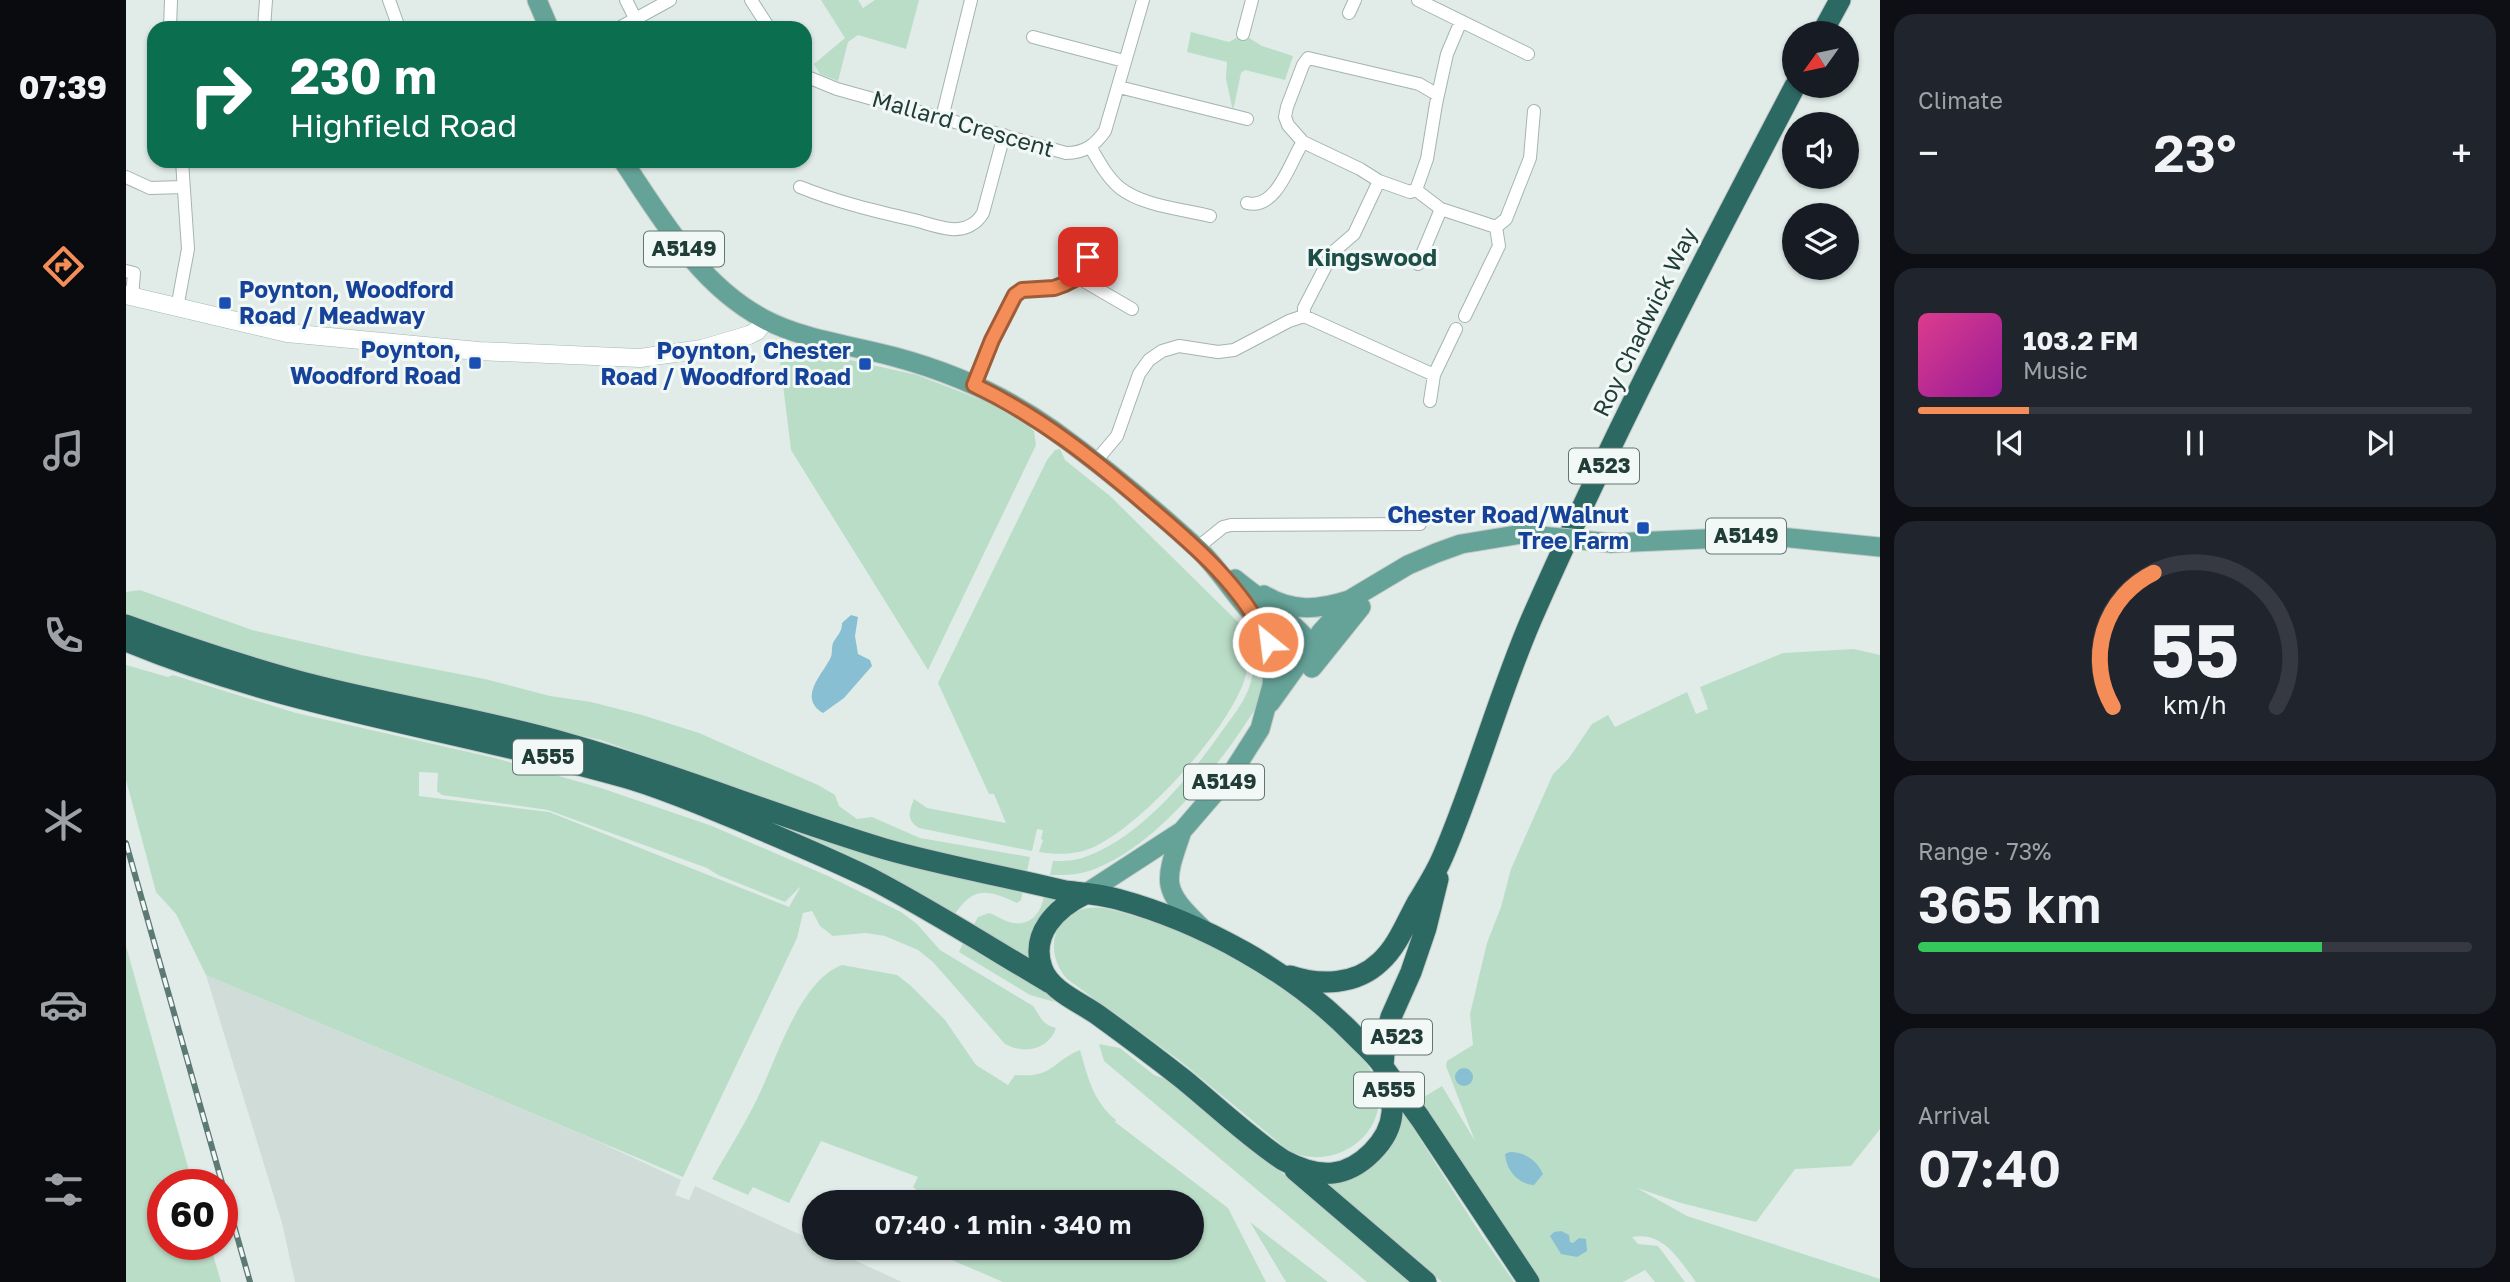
<!DOCTYPE html>
<html lang="en">
<head>
<meta charset="utf-8">
<style>
	:root { --surface:#171b24; --page:#20242c; --text:#f1f3f6; --muted:#9ea1a6; --line:#363941; --accent:#f48d57 }
	body { margin:0; font-family:"Golos Text",sans-serif; background:var(--page); color:var(--text); height:100vh; display:flex; flex-direction:column; font-size:26px; white-space:nowrap }
	* { box-sizing:border-box; margin:0 }
	p { font-size:23px; color:var(--muted) }
	.icon { flex:none; width:38px; height:38px; fill:none; stroke:currentColor; stroke-width:2; stroke-linecap:round; stroke-linejoin:round }
	.map { position:relative; flex:1; overflow:hidden }
	.side { display:flex; flex-direction:column; gap:14px; padding:14px; background:#0d0f14; width:630px }
	.side>* { flex:none }
	.hud { position:absolute; left:21px; top:21px; width:665px; height:147px; border-radius:21px; box-shadow:0 2px 5px #0004; background:#0b6e4f; color:#fff; overflow:hidden }
	.needle { width:46px; rotate:237deg }
	.controls { position:absolute; left:1656px; top:21px; display:grid; gap:14px }
	.controls a { display:grid; place-items:center; width:77px; height:77px; border-radius:50%; background:var(--surface); box-shadow:0 2px 5px #0004; font-size:35px }
	.speed { position:absolute; left:21px; top:1169px; display:flex; gap:14px; font-size:35px; font-weight:700; text-align:center }
	.speed>* { display:grid; place-content:center; width:91px; height:91px; border-radius:50%; background:var(--surface); box-shadow:0 2px 5px #0004; line-height:1 }
	.speed .limit { border:10px solid #d22; background:#fff; color:#111 }
	.pin { position:absolute; display:grid; place-items:center; width:60px; height:60px; color:#fff; margin:-30px; border-radius:14px; box-shadow:0 4px 10px #0006 }
	.me { position:absolute; width:77px; margin:-38px; rotate:331deg; stroke-linejoin:round; filter:drop-shadow(0 0 5px #0008) }
	.turn { display:flex; align-items:center; gap:24px; height:147px; padding:0 28px; font-size:32px }
	.turn .icon { width:91px; height:91px; stroke-width:2.5 }
	.turn b { display:block; font-size:49px; line-height:60px }
	.big { font-size:52px; font-weight:600; line-height:1.1 }
	.side .card { flex:1; display:flex; flex-direction:column; justify-content:center; gap:10px; min-width:0; padding:0 24px; border-radius:21px; background:var(--page) }
	.side .dial { align-items:center; gap:0 }
	.dial svg { height:182px; overflow:visible; fill:none; stroke:var(--line); stroke-width:7; stroke-linecap:round; text-anchor:middle }
	.dial text { fill:var(--text); stroke:none }
	.song { display:flex; align-items:center; gap:21px }
	.cover { width:84px; height:84px; border-radius:10px; background:linear-gradient(135deg,hsl(330 70% 55%),hsl(300 70% 35%)) }
	.played { height:7px; border-radius:4px; background:linear-gradient(90deg,var(--accent) 20%,var(--line) 20%) }
	.keys { display:flex; justify-content:space-around; direction:ltr }
	.heat { display:flex; justify-content:space-between; align-items:center; font-size:38px; direction:ltr }
	.charge { height:10px; border-radius:5px; background:linear-gradient(90deg,#34c759 73%,var(--line) 0) }
	.trip { position:absolute; left:676px; top:1190px; width:402px; height:70px; border-radius:35px; background:var(--surface); box-shadow:0 2px 5px #0004; font-weight:600; line-height:70px; text-align:center }
	main { display:flex; flex:1; min-height:0 }
	.dock { display:flex; flex-direction:column; width:126px; justify-content:space-around; align-items:center; background:#090b0e; color:var(--muted) }
	.dock .icon { width:49px; height:49px }
	.dock .current { color:var(--accent) }
	.dock b { font-size:32px; color:var(--text) }
	.map>svg:first-child { display:block }
</style>
</head>
<body>
<main>
<nav class="dock">
<b>07:39</b>
<svg class="icon current" aria-label="directions" viewBox="0 0 24 24"><path d="M12 3l9 9-9 9-9-9zM9 14v-3h6M13 9l2 2-2 2"/></svg>
<svg class="icon" aria-label="music" viewBox="0 0 24 24"><path d="M9 18V5l10-2v13"/><circle cx="6" cy="18" r="3"/><circle cx="16" cy="16" r="3"/></svg>
<svg class="icon" aria-label="phone" viewBox="0 0 24 24"><path d="M5 4h4l2 5-3 2q2 4 5 5l2-3 5 2v4C11 20 4 13 5 4z"/></svg>
<svg class="icon" aria-label="climate" viewBox="0 0 24 24"><path d="M12 3v18M4 7l16 10M4 17L20 7"/></svg>
<svg class="icon" aria-label="car" viewBox="0 0 24 24"><path d="M5 17H2v-5l4-1 3-4h7l3 4 3 1v5h-3M9 17h6M6 11h13"/><circle cx="7" cy="17" r="2"/><circle cx="17" cy="17" r="2"/></svg>
<svg class="icon" aria-label="filters" viewBox="0 0 24 24"><path d="M4 7h16M4 17h16"/><circle cx="9" cy="7" r="2"/><circle cx="15" cy="17" r="2"/></svg>
</nav>
<div class="map">
<svg width="1754" height="1282" viewBox="0 0 1754 1282">
	<rect width="100%" height="100%" fill="#e1ece8"/>
	<!-- built -->
	<path fill="#cfdcd7" d="M80,975L471,1141L555,1180L549,1195L563,1200L569,1186L688,1241V1248H702L776,1282H169L156,1223Z"/>
	<!-- green -->
	<path fill="#baddc7" fill-rule="evenodd" d="M695,0H732L737,8L749,0H793L780,49L732,35L722,42L712,81L694,74L688,64L719,38Z
		M1065,32L1103,42L1117,34L1136,46L1167,56L1159,80L1119,70L1115,73L1107,111L1100,79L1101,62L1061,52Z
		M652,344L791,375L871,406L897,421L908,431L910,445L802,670L665,450Z
		M934,449L939,460L984,496L1115,625C1127,644 1124,670 1114,691C1091,741 1019,821 970,846C952,855 932,855 913,852L917,840L915,839L917,830L911,829L906,851L793,828C780,820 783,812 788,799L801,808L880,823L868,794H863L812,683L921,460L929,450Z
		M14,590L126,630L235,655L359,679L424,696L465,702L516,715L573,733L692,785L709,795L713,806L731,819L746,817L794,838L904,857L901,871L797,849L755,838L687,816L475,740L200,681L0,616V592Z
		M1728,649L1754,655V1129L1725,1166L1669,1169L1630,1222L1555,1203L1511,1188L1561,1216L1754,1279V1282H1570C1553,1260 1538,1231 1506,1237L1512,1244L1532,1246L1559,1282H1529L1519,1270L1497,1282H1412L1295,1104L1298,1097L1316,1086L1349,1141L1320,1066L1321,1061L1347,1045L1344,1014L1361,943L1375,907L1385,869L1427,774L1443,758L1466,724L1482,715L1489,727L1561,692L1570,714L1582,709L1574,687L1657,653Z
		M0,665L42,677L47,675L170,713L369,758L475,788L586,826L702,876L775,912L791,924L814,950L907,1006C915,1017 915,1024 930,1028C922,1051 897,1054 879,1044L807,962L792,950L759,936L740,933L707,936L694,926L686,911L677,913L671,938L557,1177L80,975L50,914L30,892L0,780ZM293,772L312,773L311,791L316,795L422,810L581,868L592,875L659,902L675,886L663,907L423,812L293,796Z
		M1142,666C1141,675 1141,685 1138,693C1133,705 1123,718 1116,729C1082,779 1028,845 971,868C956,875 940,875 924,875L927,861C937,861 949,861 959,857C1015,837 1063,778 1096,731C1110,712 1125,694 1127,670Z
		M664,829L764,862L897,891L895,900L891,903C860,889 847,886 827,917L661,835Z
		M918,896L932,899L910,963L846,928L852,917L863,913C870,915 876,920 883,922C903,928 915,914 918,896Z
		M978,908C1039,923 1097,945 1149,980C1163,990 1176,1002 1190,1013C1209,1029 1232,1049 1245,1071C1275,1123 1214,1177 1162,1150L1053,1060L941,979C912,945 934,902 978,908Z
		M838,941L908,982L929,1002L904,995L833,952Z
		M0,946L67,1185H37V1244H84L95,1282H0Z
		M716,965L771,975L785,986L819,1020L850,1065L882,1085L889,1075C928,1078 925,1062 954,1050C962,1078 967,1101 990,1120L989,1122L1102,1208L1140,1282H877L805,1251L807,1248H1066V1202H804L787,1187L792,1177L695,1141L663,1203L627,1187L622,1195L586,1179C601,1152 618,1126 631,1099C651,1059 673,981 716,965Z
		M973,1044L994,1048L1028,1075L1048,1082L1286,1282H1241L978,1061Z
		M1275,1113L1278,1114L1354,1233L1388,1282H1316L1203,1185Z
		M1124,1222L1202,1282H1160Z"/>
	<!-- water -->
	<path fill="#88bfd2" d="M725,615L732,617L729,636L732,654L744,660L746,666L718,698L697,713C672,698 695,676 704,659C707,654 705,649 707,643C711,635 716,633 716,623Z
		M1329 1077a9 9 0 1 1 18 0a9 9 0 1 1-18 0Z
		M1384,1152C1399,1152 1411,1160 1417,1174L1408,1185C1392,1184 1380,1170 1379,1154Z
		M1435,1231L1443,1235L1444,1242L1447,1243L1453,1238L1460,1239L1461,1251L1451,1257L1435,1254L1424,1236L1428,1232Z"/>
	<g fill="none" stroke-linecap="round" stroke-linejoin="round">
		<defs>
			<path id="street" d="M263,0L273,28
				M500,0L509,18
				M625,0L643,28
				M1292,0L1402,54
				M1223,13L1229,0
				M44,28L45,0
				M138,28L140,0
				M493,28L544,0
				M1117,34L1126,0
				M907,37L998,61
				M679,76L711,89L940,153C959,153 969,145 979,131L1017,0
				M993,87L1121,119
				M816,118L845,0
				M965,148C973,162 981,177 994,188C1017,206 1056,209 1084,216
				M0,177L24,188L57,187
				M674,187C711,202 749,211 788,220C800,223 813,228 825,229C838,230 850,225 857,213L878,135
				M1290,190L1284,192L1253,181L1234,169L1177,142L1162,125L1159,117L1161,107L1177,65L1182,58L1293,84L1312,95
				M1290,190L1315,209L1370,227L1373,246L1339,316
				M1290,190L1301,159L1310,104L1321,54L1335,21
				M1121,203C1151,211 1165,159 1177,142
				M1370,227L1380,219L1404,158L1408,111
				M1292,264L1315,209
				M0,271L8,273L6,297
				M951,277L1006,309
				M51,308L62,249L56,161
				M1178,316L1308,375L1330,329
				M848,385L866,340L889,295L896,290L928,288L951,277L973,236
				M1304,401L1308,375
				M969,462L991,436L1013,374L1023,360L1036,351L1053,346L1092,352L1108,350L1163,321L1178,316V308L1207,252L1228,234L1253,181
				M1071,548L1097,527L1105,525L1294,524"/>
			<path id="secondary" d="M0,295L161,333L352,351L514,358L576,349L623,335L631,331L639,320"/>
			<path id="primary" d="M411,0L423,28
				M497,161C536,219 573,284 636,318C677,340 725,345 769,357C825,372 879,396 927,430C977,466 1025,506 1071,548C1093,568 1108,595 1129,617C1136,625 1145,631 1153,638C1160,644 1168,655 1178,658C1182,659 1189,658 1193,659
				M1485,543L1645,536L1754,547
				M1109,579C1133,599 1178,628 1192,655
				M1138,595C1166,612 1192,610 1223,600
				M1186,668L1235,607
				M1144,703L1195,632L1225,599L1282,565L1310,553L1335,544L1396,534
				M1056,831C1038,883 1035,889 1076,928
				M959,894L1056,831L1106,773L1134,729L1146,685L1147,662L1142,642L1133,625"/>
			<path id="highway" d="M1696,33L1714,0
				M0,625C63,648 126,669 191,686C275,707 360,720 443,744C550,774 652,817 759,849C818,866 879,876 939,891C956,893 974,894 991,899C1076,922 1167,972 1228,1035C1237,1044 1250,1055 1257,1066C1259,1070 1260,1077 1261,1081C1264,1092 1267,1102 1266,1113C1264,1141 1234,1170 1207,1173C1189,1175 1172,1168 1157,1160C1121,1136 1090,1106 1057,1079C1029,1057 1001,1036 972,1015C954,1002 924,991 916,968C904,934 930,908 959,894
				M0,641C161,708 334,730 501,778C539,789 578,806 615,821C659,840 703,858 746,879C807,911 865,948 924,983
				M1312,879L1300,928L1285,972L1265,1017L1259,1039L1257,1067L1294,1118L1403,1282
				M1164,976C1194,986 1230,985 1254,962C1271,947 1280,923 1291,903C1300,888 1310,873 1317,856C1350,779 1372,697 1405,620C1485,438 1577,261 1669,86
				M1169,1170L1300,1282"/>
		</defs>
		<!-- street casing -->
		<use href="#street" stroke="#a4b4b0" stroke-width="14"/>
		<!-- secondary casing -->
		<use href="#secondary" stroke="#9fb8b2" stroke-width="19"/>
		<!-- primary casing -->
		<use href="#primary" stroke="#c1c9c7" stroke-width="21"/>
		<!-- highway casing -->
		<use href="#highway" stroke="#c1c9c7" stroke-width="23"/>
		<!-- street -->
		<use href="#street" stroke="#fff" stroke-width="12"/>
		<!-- secondary -->
		<use href="#secondary" stroke="#fff" stroke-width="18"/>
		<!-- primary -->
		<use href="#primary" stroke="#65a298" stroke-width="19"/>
		<!-- highway -->
		<use href="#highway" stroke="#2d6963" stroke-width="21"/>
		<defs>
			<path id="rail" d="M0,843L124,1282"/>
		</defs>
		<!-- rail casing -->
		<use href="#rail" stroke="#5c7974" stroke-width="6"/>
		<!-- rail -->
		<use href="#rail" stroke="#f2f8f6" stroke-width="3.5" stroke-dasharray="10" stroke-linecap="butt"/>
		<defs>
			<path id="primary-bridge" d="M1396,534L1485,543"/>
		</defs>
		<!-- primary-bridge casing -->
		<use href="#primary-bridge" stroke="#c1c9c7" stroke-width="21" stroke-linecap="butt"/>
		<!-- primary-bridge -->
		<use href="#primary-bridge" stroke="#65a298" stroke-width="19"/>
	</g>
	<g fill="none" stroke-linecap="round" stroke-linejoin="round">
		<defs>
			<path id="route" d="M962,257L951,278L939,284L928,288L896,290L889,295L866,340L848,385C913,416 969,460 1023,507C1068,545 1117,587 1142,642"/>
		</defs>
		<!-- route casing -->
		<use href="#route" stroke="#9f5c39" stroke-width="18"/>
		<!-- route -->
		<use href="#route" stroke="#f48d57" stroke-width="12"/>
	</g>
	<!-- markers -->
	<g fill="#1a4fb4" stroke="#f2f8f6" stroke-width="2.5">
		<rect x="92" y="296" width="14" height="14" rx="3.5"/>
		<rect x="342" y="356" width="14" height="14" rx="3.5"/>
		<rect x="732" y="357" width="14" height="14" rx="3.5"/>
		<rect x="1510" y="521" width="14" height="14" rx="3.5"/>
	</g>
	<g text-anchor="middle" stroke-width="6" stroke-linejoin="round" paint-order="stroke">
		<!-- shield labels -->
		<g fill="#f2f8f6" stroke="#607571" stroke-width="2">
			<rect x="518" y="231.5" width="80" height="35" rx="5"/>
			<rect x="1443" y="448.5" width="70" height="35" rx="5"/>
			<rect x="1580" y="518.5" width="80" height="35" rx="5"/>
			<rect x="387" y="739.5" width="70" height="35" rx="5"/>
			<rect x="1058" y="764.5" width="80" height="35" rx="5"/>
			<rect x="1236" y="1019.5" width="70" height="35" rx="5"/>
			<rect x="1228" y="1072.5" width="70" height="35" rx="5"/>
		</g>
		<g font-size="21" font-weight="bold" fill="#213d38">
			<text x="558" y="256">A5149</text>
			<text x="1478" y="473">A523</text>
			<text x="1620" y="543">A5149</text>
			<text x="422" y="764">A555</text>
			<text x="1098" y="789">A5149</text>
			<text x="1271" y="1044">A523</text>
			<text x="1263" y="1097">A555</text>
		</g>
		<!-- street labels -->
		<g font-size="23" fill="#213d38" stroke="#f2f8f6">
			<text transform="translate(837 124) rotate(16)" y="8">Mallard Crescent</text>
			<text transform="translate(1519 322) rotate(-64)" y="8">Roy Chadwick Way</text>
		</g>
		<!-- transit labels -->
		<g font-size="23" font-weight="bold" fill="#164399" stroke="#f2f8f6" text-anchor="end">
			<text x="113" y="298" text-anchor="start">Poynton, Woodford<tspan x="113" dy="26">Road / Meadway</tspan></text>
			<text x="335" y="358">Poynton,<tspan x="335" dy="26">Woodford Road</tspan></text>
			<text x="725" y="359">Poynton, Chester<tspan x="725" dy="26">Road / Woodford Road</tspan></text>
			<text x="1503" y="523">Chester Road/Walnut<tspan x="1503" dy="26">Tree Farm</tspan></text>
		</g>
		<!-- neighbourhood labels -->
		<g font-size="24" font-weight="bold" fill="#1d4f48" stroke="#f2f8f6">
			<text x="1246" y="266">Kingswood</text>
		</g>
	</g>
</svg>
<div class="controls">
<a><svg class="needle" viewBox="-14 -14 28 28"><path d="M0-13l5 13h-10z" fill="#e53935"/><path d="M0 13l5-13h-10z" fill="#9ea1a6"/></svg></a>
<a><svg class="icon" aria-label="sound" viewBox="0 0 24 24"><path d="M4 9h4l5-4v14l-5-4H4zM17 9q2 3 0 6"/></svg></a>
<a><svg class="icon" aria-label="layers" viewBox="0 0 24 24"><path d="M12 4l9 5-9 5-9-5zM3 14l9 5 9-5"/></svg></a>
</div>
<div class="speed"><div class="limit">60</div></div>
<div class="pin" style="left:962px;top:257px;background:#d93025"><svg class="icon" aria-label="arrive" viewBox="0 0 24 24"><path d="M6 21V4h12l-3 4 3 4H6"/></svg></div>
<svg class="me" style="left:1142px;top:642px" viewBox="-20 -20 40 40"><circle r="17" fill="#f48d57" stroke="#fff" stroke-width="3"/><path d="M0-11L8 9 0 5-8 9z" fill="#fff"/></svg>
<div class="trip">07:40 · 1 min · 340 m</div>
<div class="hud">
<div class="turn"><svg class="icon" aria-label="right" viewBox="0 0 24 24"><path d="M7 20v-9h11M14 6l5 5-5 5"/></svg><div><b>230 m</b>Highfield Road</div></div>
</div>
</div>
<section class="side">
<div class="card"><p>Climate</p>
<div class="heat"><a>−</a><b class="big">23°</b><a>+</a></div>
</div>
<div class="card">
<div class="song"><i class="cover"></i><div><b>103.2 FM</b><p>Music</p></div></div>
<div class="played"></div>
<div class="keys"><svg class="icon" aria-label="previous" viewBox="0 0 24 24"><path d="M18 5L8 12l10 7zM5 5v14"/></svg><svg class="icon" aria-label="pause" viewBox="0 0 24 24"><path d="M8 5v14M16 5v14"/></svg><svg class="icon" aria-label="next" viewBox="0 0 24 24"><path d="M6 5l10 7-10 7zM19 5v14"/></svg></div>
</div>
<div class="card dial"><svg viewBox="0 0 100 80">
<path d="M14 69A42 42 0 1 1 86 69"/>
<path d="M14 69A42 42 0 0 1 32 10" stroke="#f48d57"/>
<text x="50" y="56" font-size="32" font-weight="700">55</text>
<text x="50" y="72" font-size="11">km/h</text>
</svg></div>
<div class="card"><p>Range · 73%</p><b class="big">365 km</b><div class="charge"></div></div>
<div class="card"><p>Arrival</p><b class="big">07:40</b></div>
</section>
</main>
</body>
</html>
